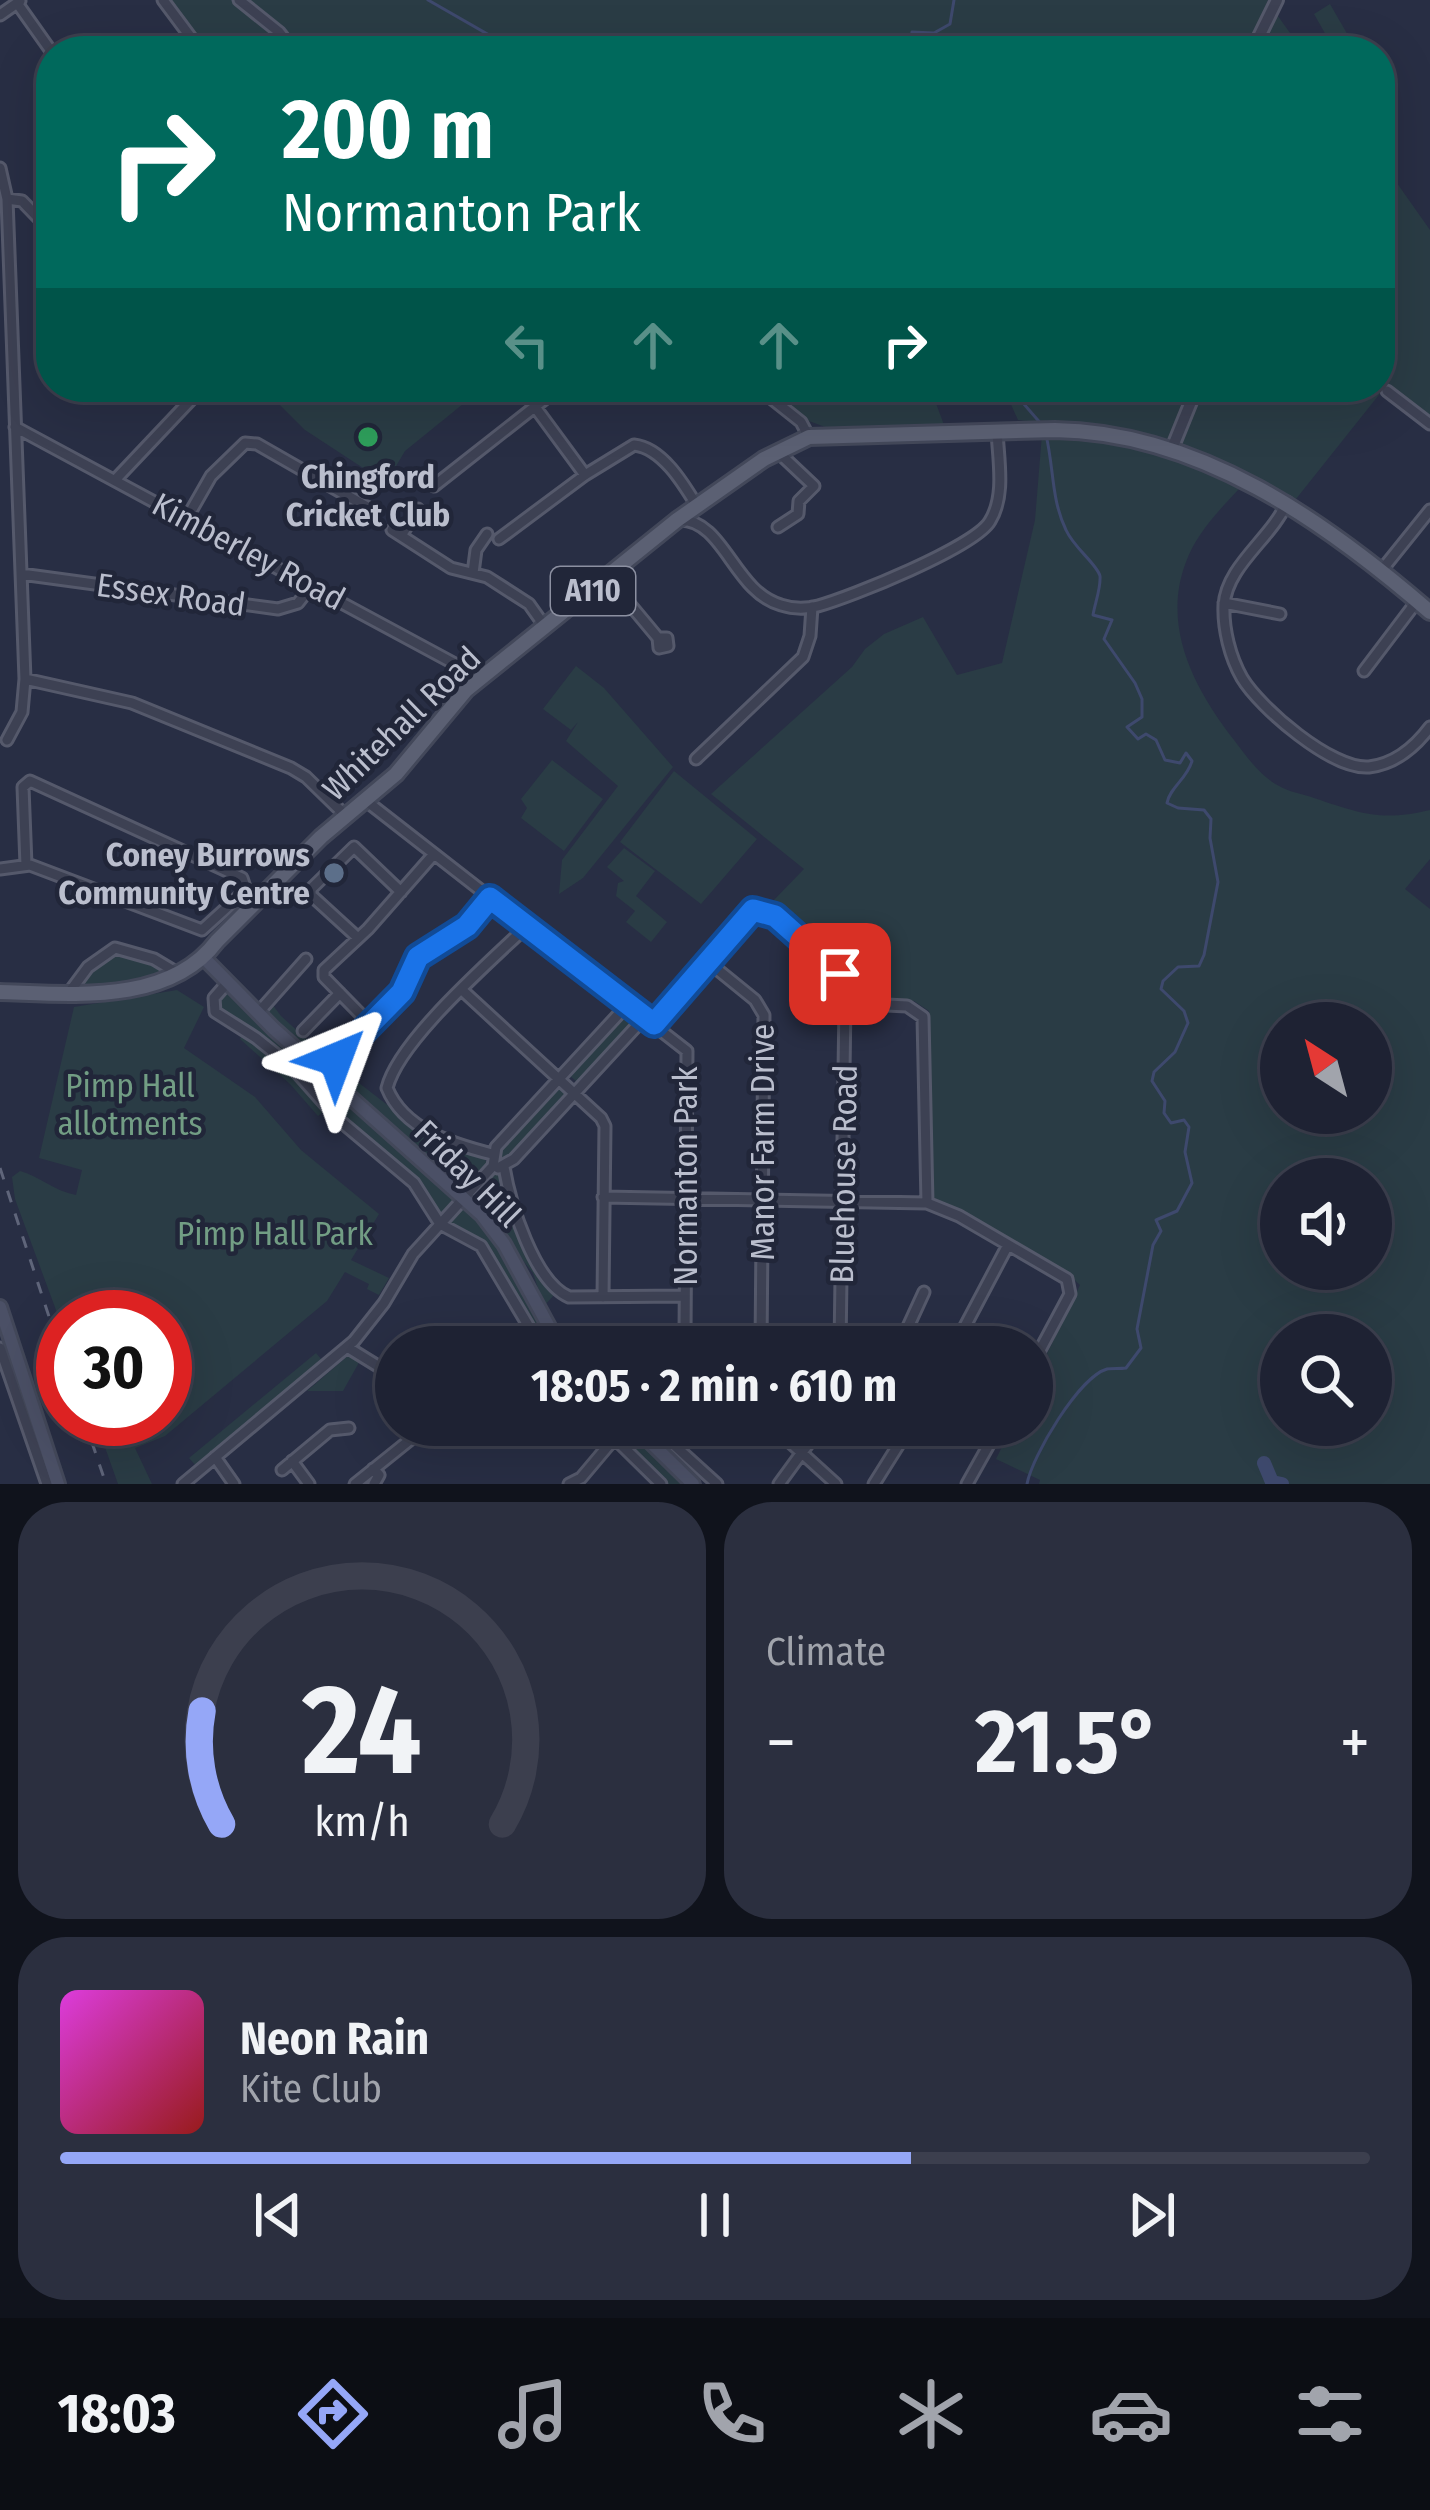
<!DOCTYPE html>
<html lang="en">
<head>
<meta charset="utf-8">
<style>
	:root { --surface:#1e2233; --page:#2b2f3f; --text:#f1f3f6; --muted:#a1a4ac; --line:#3c3f4e; --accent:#95a7f7 }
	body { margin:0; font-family:"Fira Sans Condensed",sans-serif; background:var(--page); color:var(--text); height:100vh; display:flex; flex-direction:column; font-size:45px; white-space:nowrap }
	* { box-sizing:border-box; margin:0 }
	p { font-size:39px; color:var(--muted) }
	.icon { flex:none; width:66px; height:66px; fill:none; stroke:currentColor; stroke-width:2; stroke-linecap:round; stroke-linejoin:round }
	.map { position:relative; height:1484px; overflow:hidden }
	.drawer { display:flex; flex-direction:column; gap:18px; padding:18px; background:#10131c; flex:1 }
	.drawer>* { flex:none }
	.banner { position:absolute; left:36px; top:36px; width:1359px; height:366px; border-radius:48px; box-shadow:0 12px 48px #0002,0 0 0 3px var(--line); background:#00695c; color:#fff; overflow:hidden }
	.needle { width:78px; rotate:324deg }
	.tools { position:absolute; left:1260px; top:1002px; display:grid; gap:24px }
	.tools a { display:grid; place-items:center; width:132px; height:132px; border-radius:50%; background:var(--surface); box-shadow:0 12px 48px #0002,0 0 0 3px var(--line); font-size:60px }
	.speed { position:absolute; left:36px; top:1290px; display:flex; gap:24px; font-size:60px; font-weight:700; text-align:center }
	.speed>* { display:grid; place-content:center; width:156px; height:156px; border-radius:50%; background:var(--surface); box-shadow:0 12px 48px #0002,0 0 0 3px var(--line); line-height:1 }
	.speed .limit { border:18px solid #d22; background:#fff; color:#111 }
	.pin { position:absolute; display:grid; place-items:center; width:102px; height:102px; color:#fff; margin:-51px; border-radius:24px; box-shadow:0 6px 18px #0006 }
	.me { position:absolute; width:132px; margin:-66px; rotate:44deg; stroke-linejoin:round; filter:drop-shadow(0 0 9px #0008) }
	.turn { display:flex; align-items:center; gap:42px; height:252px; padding:0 48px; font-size:54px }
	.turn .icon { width:156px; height:156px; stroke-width:2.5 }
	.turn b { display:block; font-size:84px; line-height:102px }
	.lanes { display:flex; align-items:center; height:114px; padding:0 48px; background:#0003; justify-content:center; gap:60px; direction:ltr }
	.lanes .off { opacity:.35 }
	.big { font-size:90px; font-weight:700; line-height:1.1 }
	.drawer .widget { flex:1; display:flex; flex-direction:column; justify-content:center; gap:18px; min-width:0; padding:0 42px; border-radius:48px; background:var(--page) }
	.drawer .dial { align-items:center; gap:0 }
	.dial svg { height:312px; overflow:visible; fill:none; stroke:var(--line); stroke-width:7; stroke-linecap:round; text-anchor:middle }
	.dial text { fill:var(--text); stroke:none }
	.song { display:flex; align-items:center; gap:36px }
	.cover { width:144px; height:144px; border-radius:18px; background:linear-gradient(135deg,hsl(300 70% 55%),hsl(0 70% 35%)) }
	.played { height:12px; border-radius:6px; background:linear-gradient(90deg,var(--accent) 65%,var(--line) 65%) }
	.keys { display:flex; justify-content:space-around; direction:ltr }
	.heat { display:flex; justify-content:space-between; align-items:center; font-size:66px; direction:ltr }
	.drawer .tiles { flex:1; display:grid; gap:18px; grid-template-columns:1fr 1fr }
	.widget:last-child { grid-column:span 2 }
	.trip { position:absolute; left:375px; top:1326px; width:678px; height:120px; border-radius:60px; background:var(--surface); box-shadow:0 12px 48px #0002,0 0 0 3px var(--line); font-weight:700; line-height:120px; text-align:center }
	.dock { display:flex; height:192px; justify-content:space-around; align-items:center; background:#0c0e14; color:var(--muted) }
	.dock .icon { width:84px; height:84px }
	.dock .selected { color:var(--accent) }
	.dock b { font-size:54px; color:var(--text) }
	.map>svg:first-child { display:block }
</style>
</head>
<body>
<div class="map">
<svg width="1430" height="1484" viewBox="0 0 1430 1484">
	<rect width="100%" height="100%" fill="#282e44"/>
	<!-- green -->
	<path fill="#2a3c45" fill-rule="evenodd" d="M168,0H1268L1247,51H207Z
		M1330,4L1357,51H1335L1314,14Z
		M1275,12L1303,51H1257Z
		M1380,159L1430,230V420L1386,386L1296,499C1233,465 1164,436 1093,426C1068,422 1043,423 1018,420L1003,387H1380Z
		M284,387H484L405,451L386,483L305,430L273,398Z
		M787,387H930L944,425L825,427L809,421L778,399Z
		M1042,434L1143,444L1240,488C1220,509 1196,534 1186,562C1161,627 1195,690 1234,740C1246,756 1261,777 1279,786C1289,792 1303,794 1314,798C1359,813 1381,822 1430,810V859L1405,889L1430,909V1484H1039L1040,1480L996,1459L1013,1425H1032V1385L1080,1285L1063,1269L934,1198L929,1011L914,1001L855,998L845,965L772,902L804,869L711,794L852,667L865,649L884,634L923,617L957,675L1002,663L1035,520ZM1281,1023H1371V1113H1281ZM1281,1179H1371V1269H1281ZM1281,1335H1371V1425H1281Z
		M576,666L604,688L673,767L583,878L559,894L562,860L618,786L566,741L578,722L571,730L543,709Z
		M552,760L603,799L564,851L521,818L527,808L521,799Z
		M674,771L757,839L701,904L620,842Z
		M624,848L655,871L636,896L667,922L651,942L626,922L635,911L616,896L618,883L624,881L607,867Z
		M117,953L169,972L104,988L76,990L90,971Z
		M177,990L204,1007L184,1048L255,1097L301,1150L379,1214L351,1260L389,1278L379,1295L367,1289L369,1284L345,1272L327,1301L165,1436L135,1448L152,1484H118L95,1419H165V1317H63V1329L15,1199L12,1177L20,1171C41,1177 54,1191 76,1195L82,1170L39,1158L74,1007Z
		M226,992L455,1195V1201L443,1214L433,1210L420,1182L334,1112L295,1066L220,1015L215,1001Z
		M269,1000L281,1016L332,1062L430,1138L484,1157L487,1164L470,1181L438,1167L262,1007Z
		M623,1013H632L633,1023L577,1082L569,1075Z
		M243,1033L296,1079L323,1112L318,1116L290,1084L240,1039Z
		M558,1085L566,1090L565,1096L507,1161H498L497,1152Z
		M494,1172L500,1174L508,1218L555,1294L544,1306L533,1273L472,1198Z
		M464,1206L487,1228L554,1347H547L487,1245L449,1223Z
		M316,1353L322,1360L196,1466L189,1458Z
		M351,1353L361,1359L343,1391H307Z
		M607,1425H627L688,1484H668Z"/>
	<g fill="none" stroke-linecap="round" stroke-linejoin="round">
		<!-- stream -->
		<path stroke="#3e496d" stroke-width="3" d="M428,0L517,51
			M924,51L911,41L912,32L934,33L950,24L954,0
			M1009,387L1043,426
			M1027,1484C1032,1456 1079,1377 1107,1369C1113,1368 1120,1369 1126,1368L1141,1348L1137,1329L1153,1245L1161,1231L1156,1220L1177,1211L1192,1183L1185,1152L1189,1127L1184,1120L1171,1123L1164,1113L1165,1101L1152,1081L1154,1072L1175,1052L1188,1023L1184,1011L1161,989L1163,981L1178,967L1199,966L1204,955L1218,882L1210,838L1211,819L1204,810L1178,808L1167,803C1170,787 1187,779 1192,761L1186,753L1180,763L1165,760L1156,740L1146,734L1138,739L1127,727L1142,717V699L1135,683L1104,639L1112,620L1093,615C1095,603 1101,588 1100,576C1097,564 1074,548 1066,530C1051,499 1054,468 1046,435"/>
		<!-- river -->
		<path stroke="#3e496d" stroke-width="14" d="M1264,1463L1272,1482L1282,1484"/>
		<defs>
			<path id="minor" d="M163,0L201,51
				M239,0L279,32L294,51
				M17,3L51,51
				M0,15L20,1
				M0,168L7,199L25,679L22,712L7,740
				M7,199L22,201L51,231
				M757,387L801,422L809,437
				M1387,391L1430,424
				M535,407L585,475
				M15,427L481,678
				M777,451L814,486L799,501L798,514L778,527
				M116,479L203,387
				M434,486L560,387
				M1287,502C1272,538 1227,565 1224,605C1223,629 1230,657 1242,678C1260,708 1332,770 1369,767C1395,764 1415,747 1430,727
				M187,518L211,476L245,443L257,444L367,507
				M680,520C724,520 734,592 781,605C793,609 806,609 818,606C851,597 975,547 990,521C1006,495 998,459 997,430
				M392,530L451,568L487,577L529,604L546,628
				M402,534L418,509
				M499,539L585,475L634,445C662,448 683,483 697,506
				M1381,571L1430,510
				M473,573L476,550L487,534
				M21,574L278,609L298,603L312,585
				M608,578L658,638H667L668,646L659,648L658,638
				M1224,603L1280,614
				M1364,671L1417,601
				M25,679L132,703L291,768L306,777L346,816
				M696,759L803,657L810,636L812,607
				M365,800L687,1051L685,1334L680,1347
				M434,854L368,929L324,970V977L370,1024L402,992L418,957L467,926L490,898
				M0,869L30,865L202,930L246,890L242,878L30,781L23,787L26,865
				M358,938L311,895V889L354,847L401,892
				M707,961L755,1000L764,1015L761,1347
				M228,982L214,998L215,1012L256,1038L291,1066L339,1120L414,1183L440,1224L481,1246L541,1347
				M462,990L601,1118L605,1126L603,1297
				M68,994L88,967L115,948L154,959L179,974
				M845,1003L907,1006L923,1017L927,1203
				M258,1013L306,959
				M654,1024L753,910L775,916L836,968L845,1003L840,1347
				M303,1031L340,993
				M336,1059L370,1024
				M492,1154C453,1144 404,1130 387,1088C399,1040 490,962 527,926
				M504,1167C510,1203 534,1282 569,1297L684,1296
				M498,1168L514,1159L645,1017
				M603,1197L927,1203L959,1216L1067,1279L1070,1294L1032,1365
				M347,1347L381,1368L396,1365
				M921,1347L907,1329L924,1292
				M954,1347L1008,1245
				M0,1348L47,1484
				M601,1425L661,1484
				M652,1425L717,1484
				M771,1425L836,1484
				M215,1457L234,1484
				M292,1461L309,1484
				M373,1469L379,1475L374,1484
				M282,1470L330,1430L349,1428
				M183,1484L354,1341L384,1303L413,1254L493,1166L496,1147L628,1004
				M355,1484L416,1435L457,1425
				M569,1484L581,1478L613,1440
				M779,1484L822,1425
				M874,1484L911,1425
				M967,1484L1000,1425"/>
			<path id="tertiary" d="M1252,51L1277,0
				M1171,451L1197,387"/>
			<path id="secondary" d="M205,959L274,1029L482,1215L504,1244L560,1347
				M0,1307L58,1484
				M633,1425L693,1484"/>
			<path id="primary" d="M0,992C72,994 169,1005 217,941L321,837L396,774L466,690L677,520L764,459L809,437L1055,430C1199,432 1325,521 1430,612"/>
		</defs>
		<!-- minor casing -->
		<use href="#minor" stroke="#55596b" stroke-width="15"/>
		<!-- tertiary casing -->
		<use href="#tertiary" stroke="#55596b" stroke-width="16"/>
		<!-- secondary casing -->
		<use href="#secondary" stroke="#43485a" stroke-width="18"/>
		<!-- primary casing -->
		<use href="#primary" stroke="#43485a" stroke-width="20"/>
		<!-- minor -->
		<use href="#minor" stroke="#3d4153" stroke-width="9"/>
		<!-- tertiary -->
		<use href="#tertiary" stroke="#3d4153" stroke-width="10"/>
		<!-- secondary -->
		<use href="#secondary" stroke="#4b5066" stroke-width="12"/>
		<!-- primary -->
		<use href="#primary" stroke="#5b6073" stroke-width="14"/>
		<!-- rail -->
		<path stroke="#5f657a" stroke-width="3" stroke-dasharray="12 12" stroke-linecap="butt" d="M0,1168L63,1359
			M84,1419L106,1484"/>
	</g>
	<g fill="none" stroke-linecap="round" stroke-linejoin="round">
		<defs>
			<path id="route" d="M336,1059L402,992L418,957L467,926L490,898L654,1024L753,910L775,916L840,974"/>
		</defs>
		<!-- route casing -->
		<use href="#route" stroke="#114b97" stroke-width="30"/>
		<!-- route -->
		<use href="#route" stroke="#1a73e8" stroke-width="21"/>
	</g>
	<!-- markers -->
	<circle fill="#2e9e5b" stroke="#212639" stroke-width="4.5" cx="368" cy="437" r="12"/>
	<circle fill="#5c6f8a" stroke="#212639" stroke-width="4.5" cx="334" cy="873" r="12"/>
	<g text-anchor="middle" stroke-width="9" stroke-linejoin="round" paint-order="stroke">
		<!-- shield labels -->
		<rect fill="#212639" stroke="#8c90a1" stroke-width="3" x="551" y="567" width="84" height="48" rx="9"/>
		<g font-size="30" font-weight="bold" fill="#babecd">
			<text x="593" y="601">A110</text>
		</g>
		<!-- poi labels -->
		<g font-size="33" font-weight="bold" fill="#babecd" stroke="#212639">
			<text x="368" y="488">Chingford<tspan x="368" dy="38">Cricket Club</tspan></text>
			<text x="310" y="866" text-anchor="end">Coney Burrows<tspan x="310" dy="38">Community Centre</tspan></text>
		</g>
		<!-- street labels -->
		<g font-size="33" fill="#babecd" stroke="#212639">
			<text transform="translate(249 551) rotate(28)" y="12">Kimberley Road</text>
			<text transform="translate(171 594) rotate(8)" y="12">Essex Road</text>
			<text transform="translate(401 723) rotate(-44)" y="12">Whitehall Road</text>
			<text transform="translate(762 1142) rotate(-90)" y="12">Manor Farm Drive</text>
			<text transform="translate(468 1173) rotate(45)" y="12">Friday Hill</text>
			<text transform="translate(843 1174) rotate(-89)" y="12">Bluehouse Road</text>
			<text transform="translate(685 1176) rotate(-90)" y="12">Normanton Park</text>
		</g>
		<!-- park labels -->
		<g font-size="33" fill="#729d84" stroke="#212639">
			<text x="130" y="1097">Pimp Hall<tspan x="130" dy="38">allotments</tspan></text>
			<text x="275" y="1245">Pimp Hall Park</text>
		</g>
	</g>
</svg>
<div class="tools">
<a><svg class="needle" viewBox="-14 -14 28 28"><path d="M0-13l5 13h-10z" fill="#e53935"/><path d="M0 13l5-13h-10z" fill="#a1a4ac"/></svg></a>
<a><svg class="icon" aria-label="sound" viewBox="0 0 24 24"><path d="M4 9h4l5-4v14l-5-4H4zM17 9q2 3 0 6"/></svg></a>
<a><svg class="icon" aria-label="search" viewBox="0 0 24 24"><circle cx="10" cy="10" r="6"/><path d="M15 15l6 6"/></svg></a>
</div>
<div class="speed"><div class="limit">30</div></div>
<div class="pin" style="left:840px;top:974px;background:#d93025"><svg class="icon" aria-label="arrive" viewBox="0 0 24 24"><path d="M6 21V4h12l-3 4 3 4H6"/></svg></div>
<svg class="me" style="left:336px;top:1059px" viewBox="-20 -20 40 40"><path d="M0-17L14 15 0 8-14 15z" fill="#1a73e8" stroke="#fff" stroke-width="4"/></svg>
<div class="trip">18:05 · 2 min · 610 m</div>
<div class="banner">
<div class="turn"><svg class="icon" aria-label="right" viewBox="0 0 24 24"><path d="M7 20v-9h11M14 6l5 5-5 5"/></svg><div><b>200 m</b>Normanton Park</div></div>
<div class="lanes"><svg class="icon off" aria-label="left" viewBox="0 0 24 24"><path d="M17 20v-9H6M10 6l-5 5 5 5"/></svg><svg class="icon off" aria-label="ahead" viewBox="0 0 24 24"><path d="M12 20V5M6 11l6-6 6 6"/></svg><svg class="icon off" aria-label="ahead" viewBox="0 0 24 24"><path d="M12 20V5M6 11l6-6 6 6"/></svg><svg class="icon" aria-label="right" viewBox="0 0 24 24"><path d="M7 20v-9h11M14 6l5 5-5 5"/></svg></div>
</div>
</div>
<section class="drawer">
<div class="tiles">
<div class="widget dial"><svg viewBox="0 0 100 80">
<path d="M14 69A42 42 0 1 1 86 69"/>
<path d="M14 69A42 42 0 0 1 9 40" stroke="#95a7f7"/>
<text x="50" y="56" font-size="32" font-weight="700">24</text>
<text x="50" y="72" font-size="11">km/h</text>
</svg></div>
<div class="widget"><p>Climate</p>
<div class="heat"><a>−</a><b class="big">21.5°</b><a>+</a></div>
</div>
<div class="widget">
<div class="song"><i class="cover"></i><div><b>Neon Rain</b><p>Kite Club</p></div></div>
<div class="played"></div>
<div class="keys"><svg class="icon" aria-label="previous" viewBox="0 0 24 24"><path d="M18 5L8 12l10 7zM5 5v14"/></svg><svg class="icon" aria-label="pause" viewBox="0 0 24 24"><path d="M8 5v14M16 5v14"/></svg><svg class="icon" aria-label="next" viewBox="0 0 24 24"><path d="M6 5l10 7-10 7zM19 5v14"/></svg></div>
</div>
</div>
</section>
<nav class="dock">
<b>18:03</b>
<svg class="icon selected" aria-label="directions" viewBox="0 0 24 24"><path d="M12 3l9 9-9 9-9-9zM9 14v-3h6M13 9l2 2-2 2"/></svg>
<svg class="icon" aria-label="music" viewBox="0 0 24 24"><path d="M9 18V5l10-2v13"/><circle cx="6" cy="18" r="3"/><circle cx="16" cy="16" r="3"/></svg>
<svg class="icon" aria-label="phone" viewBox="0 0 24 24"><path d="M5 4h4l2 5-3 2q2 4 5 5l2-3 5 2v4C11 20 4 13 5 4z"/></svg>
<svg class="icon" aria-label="climate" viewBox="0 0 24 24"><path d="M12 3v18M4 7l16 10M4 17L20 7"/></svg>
<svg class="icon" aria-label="car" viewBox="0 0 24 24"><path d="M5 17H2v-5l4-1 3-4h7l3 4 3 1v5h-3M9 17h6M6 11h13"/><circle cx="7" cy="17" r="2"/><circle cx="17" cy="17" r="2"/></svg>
<svg class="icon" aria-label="filters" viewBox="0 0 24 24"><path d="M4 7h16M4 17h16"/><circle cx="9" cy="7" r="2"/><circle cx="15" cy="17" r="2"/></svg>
</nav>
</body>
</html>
